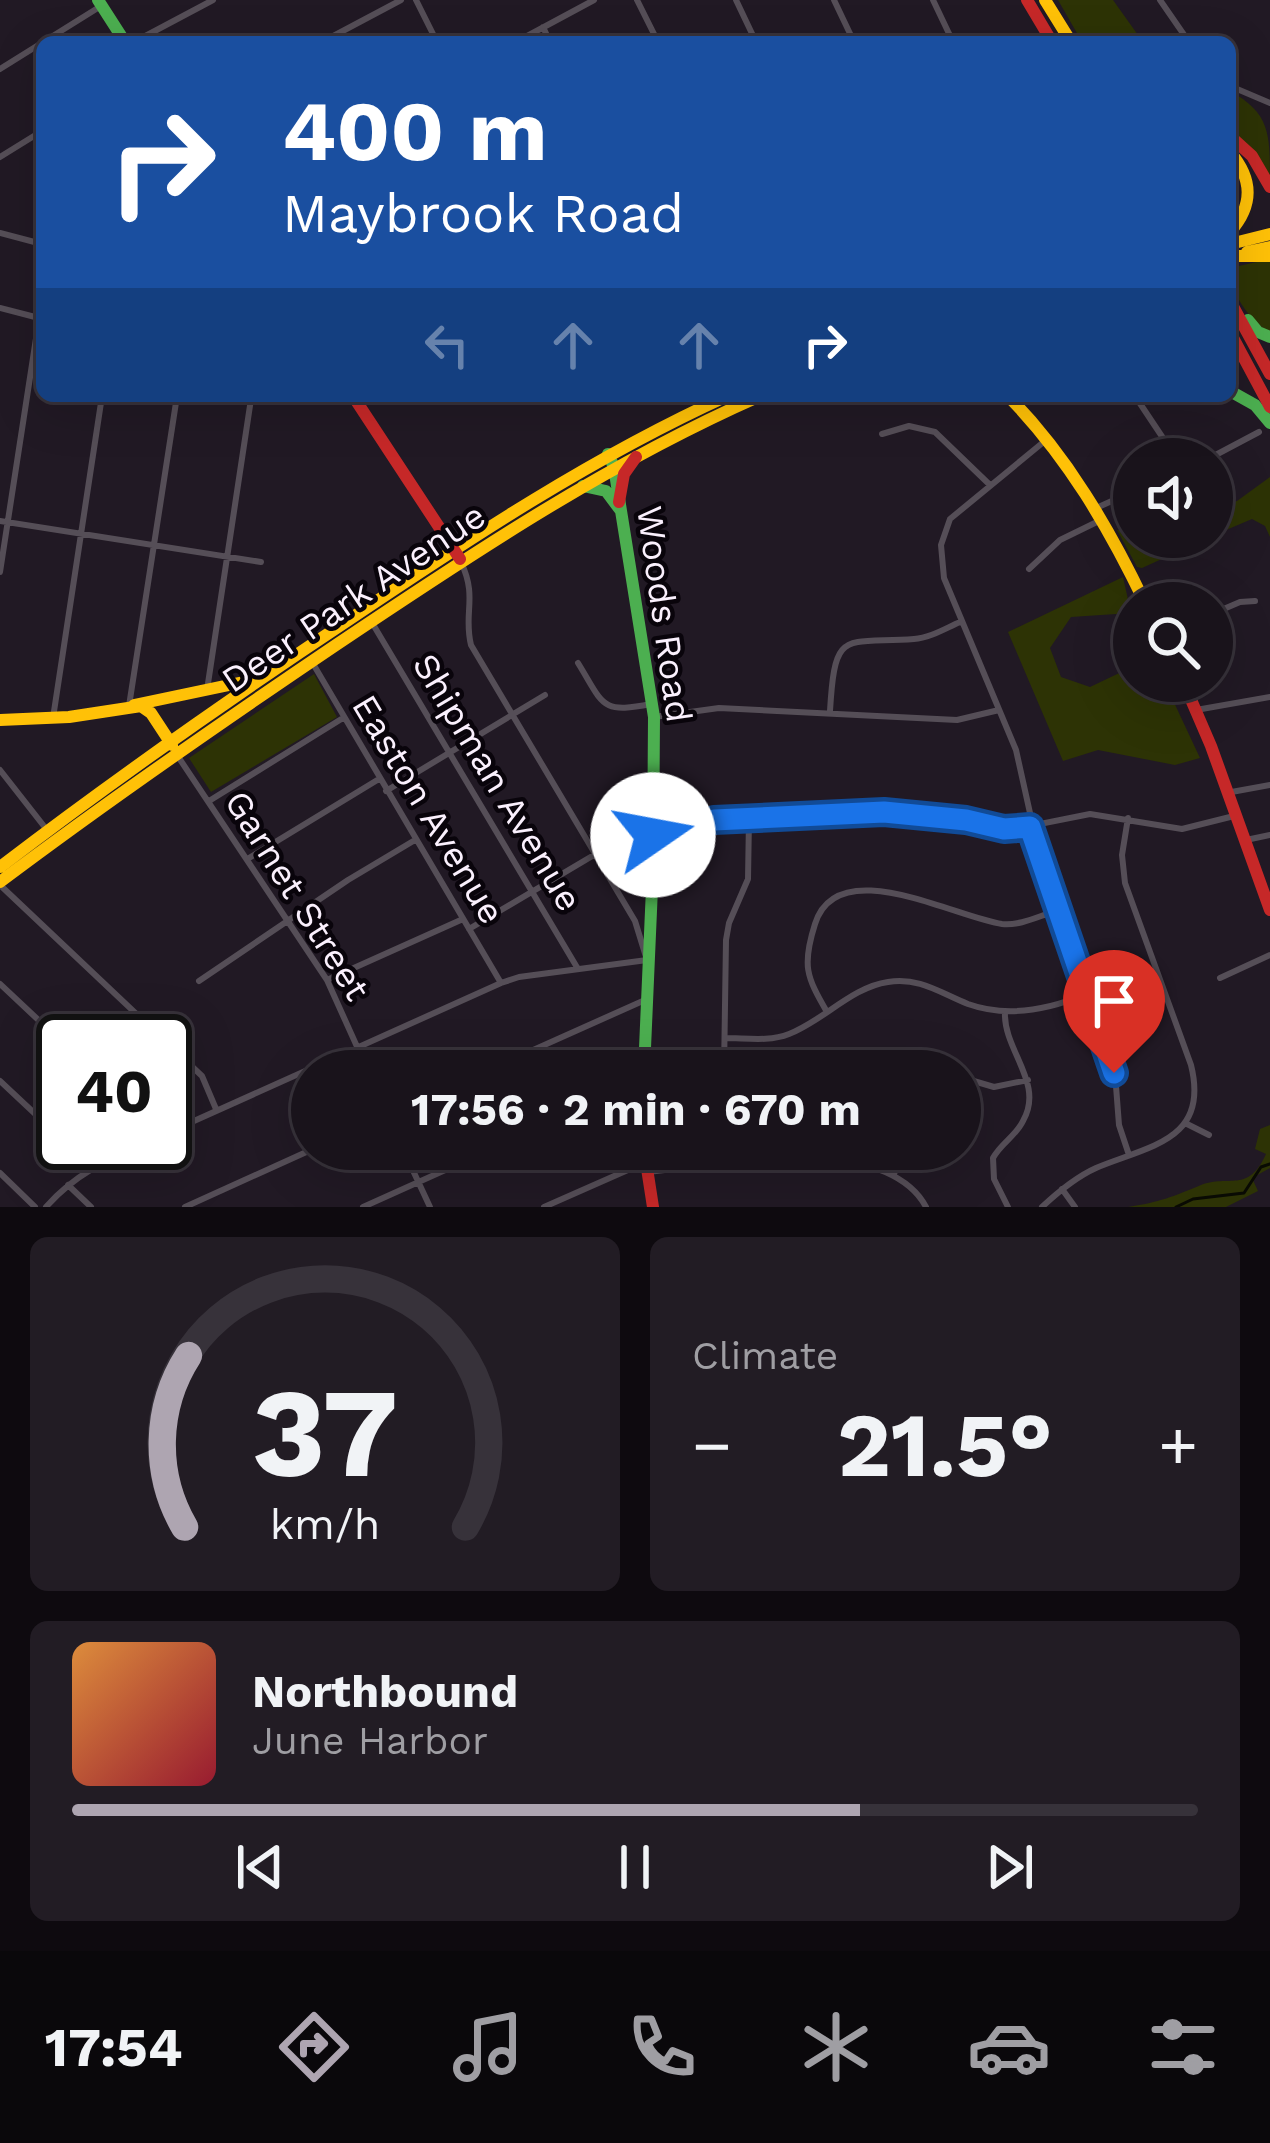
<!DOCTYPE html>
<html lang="en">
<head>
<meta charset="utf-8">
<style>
	:root { --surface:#19131b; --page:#221c24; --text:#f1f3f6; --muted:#9f9ea3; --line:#37323a; --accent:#aea5b1 }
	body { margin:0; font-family:"Work Sans",sans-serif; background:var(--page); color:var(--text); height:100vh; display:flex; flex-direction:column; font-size:45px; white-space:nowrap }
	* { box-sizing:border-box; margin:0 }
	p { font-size:39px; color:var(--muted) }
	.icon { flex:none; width:66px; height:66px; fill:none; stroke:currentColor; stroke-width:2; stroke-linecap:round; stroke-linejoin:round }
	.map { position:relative; height:1207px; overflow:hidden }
	.details { display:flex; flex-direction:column; gap:30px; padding:30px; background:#0e0a0f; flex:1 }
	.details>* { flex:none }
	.top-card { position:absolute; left:36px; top:36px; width:1200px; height:366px; border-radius:18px; box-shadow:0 12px 48px #0002,0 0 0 3px var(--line); background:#1a4fa0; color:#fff; overflow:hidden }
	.controls { position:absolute; left:1113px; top:438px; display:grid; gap:24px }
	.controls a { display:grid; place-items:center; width:120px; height:120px; border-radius:50%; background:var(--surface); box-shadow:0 12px 48px #0002,0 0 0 3px var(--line); font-size:60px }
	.speed { position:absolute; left:36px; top:1014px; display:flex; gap:24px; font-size:60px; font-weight:700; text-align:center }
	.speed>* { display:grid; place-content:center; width:156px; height:156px; border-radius:50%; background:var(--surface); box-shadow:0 12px 48px #0002,0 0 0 3px var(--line); line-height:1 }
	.speed .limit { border:6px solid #111; border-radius:18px; background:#fff; color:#111 }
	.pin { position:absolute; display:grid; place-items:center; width:102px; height:102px; color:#fff; margin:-123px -51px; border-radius:50% 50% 50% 0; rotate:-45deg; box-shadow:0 0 12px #0007 }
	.pin .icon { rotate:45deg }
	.me { position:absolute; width:132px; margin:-66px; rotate:78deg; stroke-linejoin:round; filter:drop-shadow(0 0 9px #0008) }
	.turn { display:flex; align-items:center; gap:42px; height:252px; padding:0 48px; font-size:54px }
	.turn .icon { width:156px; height:156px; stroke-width:2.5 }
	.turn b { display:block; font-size:84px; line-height:102px }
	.lanes { display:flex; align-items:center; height:114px; padding:0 48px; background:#0003; justify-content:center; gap:60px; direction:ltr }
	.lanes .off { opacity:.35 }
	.big { font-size:90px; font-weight:700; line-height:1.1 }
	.details .card { flex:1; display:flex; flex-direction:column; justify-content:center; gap:18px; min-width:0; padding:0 42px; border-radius:18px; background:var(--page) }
	.details .dial { align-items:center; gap:0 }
	.dial svg { height:312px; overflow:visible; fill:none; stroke:var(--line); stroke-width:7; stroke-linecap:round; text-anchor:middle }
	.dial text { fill:var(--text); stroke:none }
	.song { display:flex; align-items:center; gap:36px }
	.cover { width:144px; height:144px; border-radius:18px; background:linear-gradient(135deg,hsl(30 70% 55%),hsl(350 70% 35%)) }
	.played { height:12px; border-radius:6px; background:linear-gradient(90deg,var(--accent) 70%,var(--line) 70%) }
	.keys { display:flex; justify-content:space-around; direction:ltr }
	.heat { display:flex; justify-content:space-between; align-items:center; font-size:66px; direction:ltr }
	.details .tiles { flex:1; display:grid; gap:30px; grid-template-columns:1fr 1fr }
	.card:last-child { grid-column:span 2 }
	.trip { position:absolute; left:291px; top:1050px; width:690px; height:120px; border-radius:60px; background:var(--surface); box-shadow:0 12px 48px #0002,0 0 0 3px var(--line); font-weight:700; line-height:120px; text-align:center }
	.menu { display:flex; height:192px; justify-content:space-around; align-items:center; background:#0a080b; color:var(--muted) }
	.menu .icon { width:84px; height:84px }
	.menu .selected { color:var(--accent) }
	.menu b { font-size:54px; color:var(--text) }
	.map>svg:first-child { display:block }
</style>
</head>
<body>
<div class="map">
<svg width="1270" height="1207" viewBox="0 0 1270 1207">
	<rect width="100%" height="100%" fill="#211924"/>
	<!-- green -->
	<path fill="#2d3305" d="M1058,0H1113L1143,42H1082Z
		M1230,91C1270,113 1270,134 1270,178L1230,132Z
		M1261,261H1270V333C1249,319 1230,294 1230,268Z
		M1270,477V537L1265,526L1252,519L1212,536V508L1237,501Z
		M1132,529L1134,537L1174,541L1210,537L1142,568L1137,567L1117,530Z
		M1123,577L1131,613L1071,617L1050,648L1061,677L1090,687L1134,666V681H1164L1200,758L1175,765L1098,750L1063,761L1008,632Z
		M314,674L337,717L211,792L189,758Z
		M1270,1125V1168L1252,1178L1258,1191L1226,1207H1128C1160,1202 1172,1197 1201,1185C1229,1174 1248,1194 1266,1154L1255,1149L1260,1129Z"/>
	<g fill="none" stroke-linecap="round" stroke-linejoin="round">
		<!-- stream -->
		<path stroke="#090a03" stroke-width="3" d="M1176,1207L1193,1199L1244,1193L1261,1167L1270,1164"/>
		<!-- street -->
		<path stroke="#554e57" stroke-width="6" d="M416,0L437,42
			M637,0L658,42
			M736,0L756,42
			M834,0L854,42
			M933,0L953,42
			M1160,0L1189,42
			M543,27L550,42
			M134,42L213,0
			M322,42L401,0
			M516,42L594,0
			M0,69L101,6
			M1230,86L1270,103
			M0,157L42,131
			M0,233L42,244
			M0,308L39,318
			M1135,396L1177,459
			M882,434L909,426L935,432L990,485
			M1046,440L950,519L941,545L944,578L1016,750L1042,867L1115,1073L1119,1125L1129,1155
			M1208,459L1259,432
			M1094,509L1134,491
			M0,521L261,562
			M1029,569L1060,540L1101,520
			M0,572L39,319
			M1212,614L1240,602L1255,601
			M371,621L578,969
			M312,662L501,983
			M578,663C604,705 600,714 651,704
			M207,690L251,399L246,396
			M129,706L177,396
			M1196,710L1270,697
			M830,711C835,628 843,644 914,639C930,638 946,628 960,622
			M654,717L719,708L957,720L999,710
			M53,718L102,396
			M177,755L327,980L368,1071
			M0,770L47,830
			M386,791L545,695
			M1226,793L1270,785
			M209,801L343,718
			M653,830H683L714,820L860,813L917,814L1015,829L1090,814L1182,829L1234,816
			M1246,840L1270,835
			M249,858L379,779
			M0,885L202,1076L216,1109
			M469,929L653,820
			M1220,978L1270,955
			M327,980L463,919
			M199,981L348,880L415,840
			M0,984L63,1043
			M827,1012C806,976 802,965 815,924C837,852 954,917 1002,924C1020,926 1039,916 1056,911
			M1005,1012C1003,1050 1045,1083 1023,1121C1016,1136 1001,1143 993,1158L994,1179L1008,1207
			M725,1038C746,1038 769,1042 789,1034C823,1021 852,987 888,982C920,977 940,993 968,1004C1007,1018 1048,1010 1086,994
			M486,1071L645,1000
			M724,1071L726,940L729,923L748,879L749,819
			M872,1071C899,1054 917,1061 945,1071
			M960,1077L994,1087L1028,1080
			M0,1081L63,1140
			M1185,1123L1209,1135
			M165,1134L501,983L519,977L647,960L635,921L471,645C463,613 478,598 461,562
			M66,1143L91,1167
			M403,1149L430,1207
			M802,1149C844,1161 904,1165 926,1207
			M648,1172L723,1163L748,1149
			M0,1173L35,1207
			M893,1175L909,1149
			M68,1185L91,1207
			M1062,1189L1075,1207
			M46,1207C74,1175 106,1160 145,1143
			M185,1207L313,1149
			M363,1207L492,1149
			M544,1207L646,1162
			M1042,1207C1058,1192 1076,1177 1096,1168C1148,1146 1210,1141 1191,1065L1125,883L1122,855L1128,818"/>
		<!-- fast -->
		<path stroke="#4caf50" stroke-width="12" d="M98,0L125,42
			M1248,320L1258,332L1270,337
			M1230,391L1255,405L1270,423
			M608,454L614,467L654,717L653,865L644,1071
			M583,486L606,491L621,511"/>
		<!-- slow -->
		<path stroke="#ffc107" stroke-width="12" d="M1045,0L1071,42
			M1230,152C1253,179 1254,205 1230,232
			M1230,244L1270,234
			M1247,252L1270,247
			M1230,256H1270
			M1008,396C1067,456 1109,528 1145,603
			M134,705L253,680
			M0,720L69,717L141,706L151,713L172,745
			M0,867C114,780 231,698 350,619C472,537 593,457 727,396
			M0,882C109,800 222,722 336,645C473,553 608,463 760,396"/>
		<!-- jam -->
		<path stroke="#c62828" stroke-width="12" d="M1027,0L1052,42
			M1230,136L1252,156L1270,187
			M1230,301L1270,374
			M1230,332L1270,407
			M353,396L460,559
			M619,502L624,474L636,457
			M1183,681L1211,746L1270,910
			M644,1149L653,1207"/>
	</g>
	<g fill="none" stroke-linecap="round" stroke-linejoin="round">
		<defs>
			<path id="route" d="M653,835V830H682L714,820L884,812L966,820L1004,829L1030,827L1114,1073"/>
		</defs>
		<!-- route casing -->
		<use href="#route" stroke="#114b97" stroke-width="30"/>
		<!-- route -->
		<use href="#route" stroke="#1a73e8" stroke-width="21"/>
	</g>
	<g text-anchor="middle" stroke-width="9" stroke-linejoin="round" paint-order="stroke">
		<!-- street labels -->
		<g font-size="36" fill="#faf0fd" stroke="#09040b">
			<text transform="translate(353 597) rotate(-34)" y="13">Deer Park Avenue</text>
			<text transform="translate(665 614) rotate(82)" y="13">Woods Road</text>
			<text transform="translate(498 782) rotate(59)" y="13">Shipman Avenue</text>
			<text transform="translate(429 809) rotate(59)" y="13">Easton Avenue</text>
			<text transform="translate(298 895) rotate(58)" y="13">Garnet Street</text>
		</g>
	</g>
</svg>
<div class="controls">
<a><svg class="icon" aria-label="sound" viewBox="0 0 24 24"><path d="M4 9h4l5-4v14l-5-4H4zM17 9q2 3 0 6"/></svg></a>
<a><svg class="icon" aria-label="search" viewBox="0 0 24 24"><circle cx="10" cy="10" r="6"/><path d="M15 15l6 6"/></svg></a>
</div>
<div class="speed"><div class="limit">40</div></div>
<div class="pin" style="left:1114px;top:1073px;background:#d93025"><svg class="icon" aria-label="arrive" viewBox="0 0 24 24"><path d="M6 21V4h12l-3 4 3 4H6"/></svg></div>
<svg class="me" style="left:653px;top:835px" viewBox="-20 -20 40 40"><circle r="19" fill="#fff"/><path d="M0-13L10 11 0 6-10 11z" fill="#1a73e8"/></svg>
<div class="trip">17:56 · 2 min · 670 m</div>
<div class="top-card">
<div class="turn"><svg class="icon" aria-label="right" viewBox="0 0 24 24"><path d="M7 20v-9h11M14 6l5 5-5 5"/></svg><div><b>400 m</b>Maybrook Road</div></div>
<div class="lanes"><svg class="icon off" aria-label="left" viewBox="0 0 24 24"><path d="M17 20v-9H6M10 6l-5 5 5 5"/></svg><svg class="icon off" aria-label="ahead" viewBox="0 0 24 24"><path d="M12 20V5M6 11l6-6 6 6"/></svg><svg class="icon off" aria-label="ahead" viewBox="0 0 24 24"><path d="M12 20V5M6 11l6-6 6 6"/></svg><svg class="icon" aria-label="right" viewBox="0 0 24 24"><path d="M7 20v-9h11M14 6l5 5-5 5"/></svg></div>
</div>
</div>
<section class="details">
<div class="tiles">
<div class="card dial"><svg viewBox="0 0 100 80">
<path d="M14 69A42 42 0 1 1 86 69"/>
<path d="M14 69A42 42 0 0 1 15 25" stroke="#aea5b1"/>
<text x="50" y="56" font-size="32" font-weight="700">37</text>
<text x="50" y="72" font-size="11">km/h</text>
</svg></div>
<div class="card"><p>Climate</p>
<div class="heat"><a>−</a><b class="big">21.5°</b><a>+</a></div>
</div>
<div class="card">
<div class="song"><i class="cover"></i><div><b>Northbound</b><p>June Harbor</p></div></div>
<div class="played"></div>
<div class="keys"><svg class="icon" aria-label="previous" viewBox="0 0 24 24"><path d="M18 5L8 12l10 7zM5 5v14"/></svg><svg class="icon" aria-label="pause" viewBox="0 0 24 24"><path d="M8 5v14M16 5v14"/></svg><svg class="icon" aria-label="next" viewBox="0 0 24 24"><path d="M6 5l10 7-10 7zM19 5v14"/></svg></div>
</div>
</div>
</section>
<nav class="menu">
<b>17:54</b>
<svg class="icon selected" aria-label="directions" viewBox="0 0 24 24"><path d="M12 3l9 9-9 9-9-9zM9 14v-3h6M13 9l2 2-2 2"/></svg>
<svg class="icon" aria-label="music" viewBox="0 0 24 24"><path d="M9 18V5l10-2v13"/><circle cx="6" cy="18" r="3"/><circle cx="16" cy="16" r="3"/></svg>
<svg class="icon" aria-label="phone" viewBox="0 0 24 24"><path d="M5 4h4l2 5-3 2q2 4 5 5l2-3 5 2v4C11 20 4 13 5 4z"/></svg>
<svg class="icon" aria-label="climate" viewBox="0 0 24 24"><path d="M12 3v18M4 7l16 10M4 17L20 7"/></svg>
<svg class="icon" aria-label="car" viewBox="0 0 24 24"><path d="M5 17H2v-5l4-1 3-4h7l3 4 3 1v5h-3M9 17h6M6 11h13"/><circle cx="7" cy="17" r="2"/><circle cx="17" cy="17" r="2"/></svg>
<svg class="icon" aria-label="filters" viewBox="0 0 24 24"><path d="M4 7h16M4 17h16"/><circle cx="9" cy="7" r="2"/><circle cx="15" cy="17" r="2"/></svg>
</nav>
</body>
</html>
